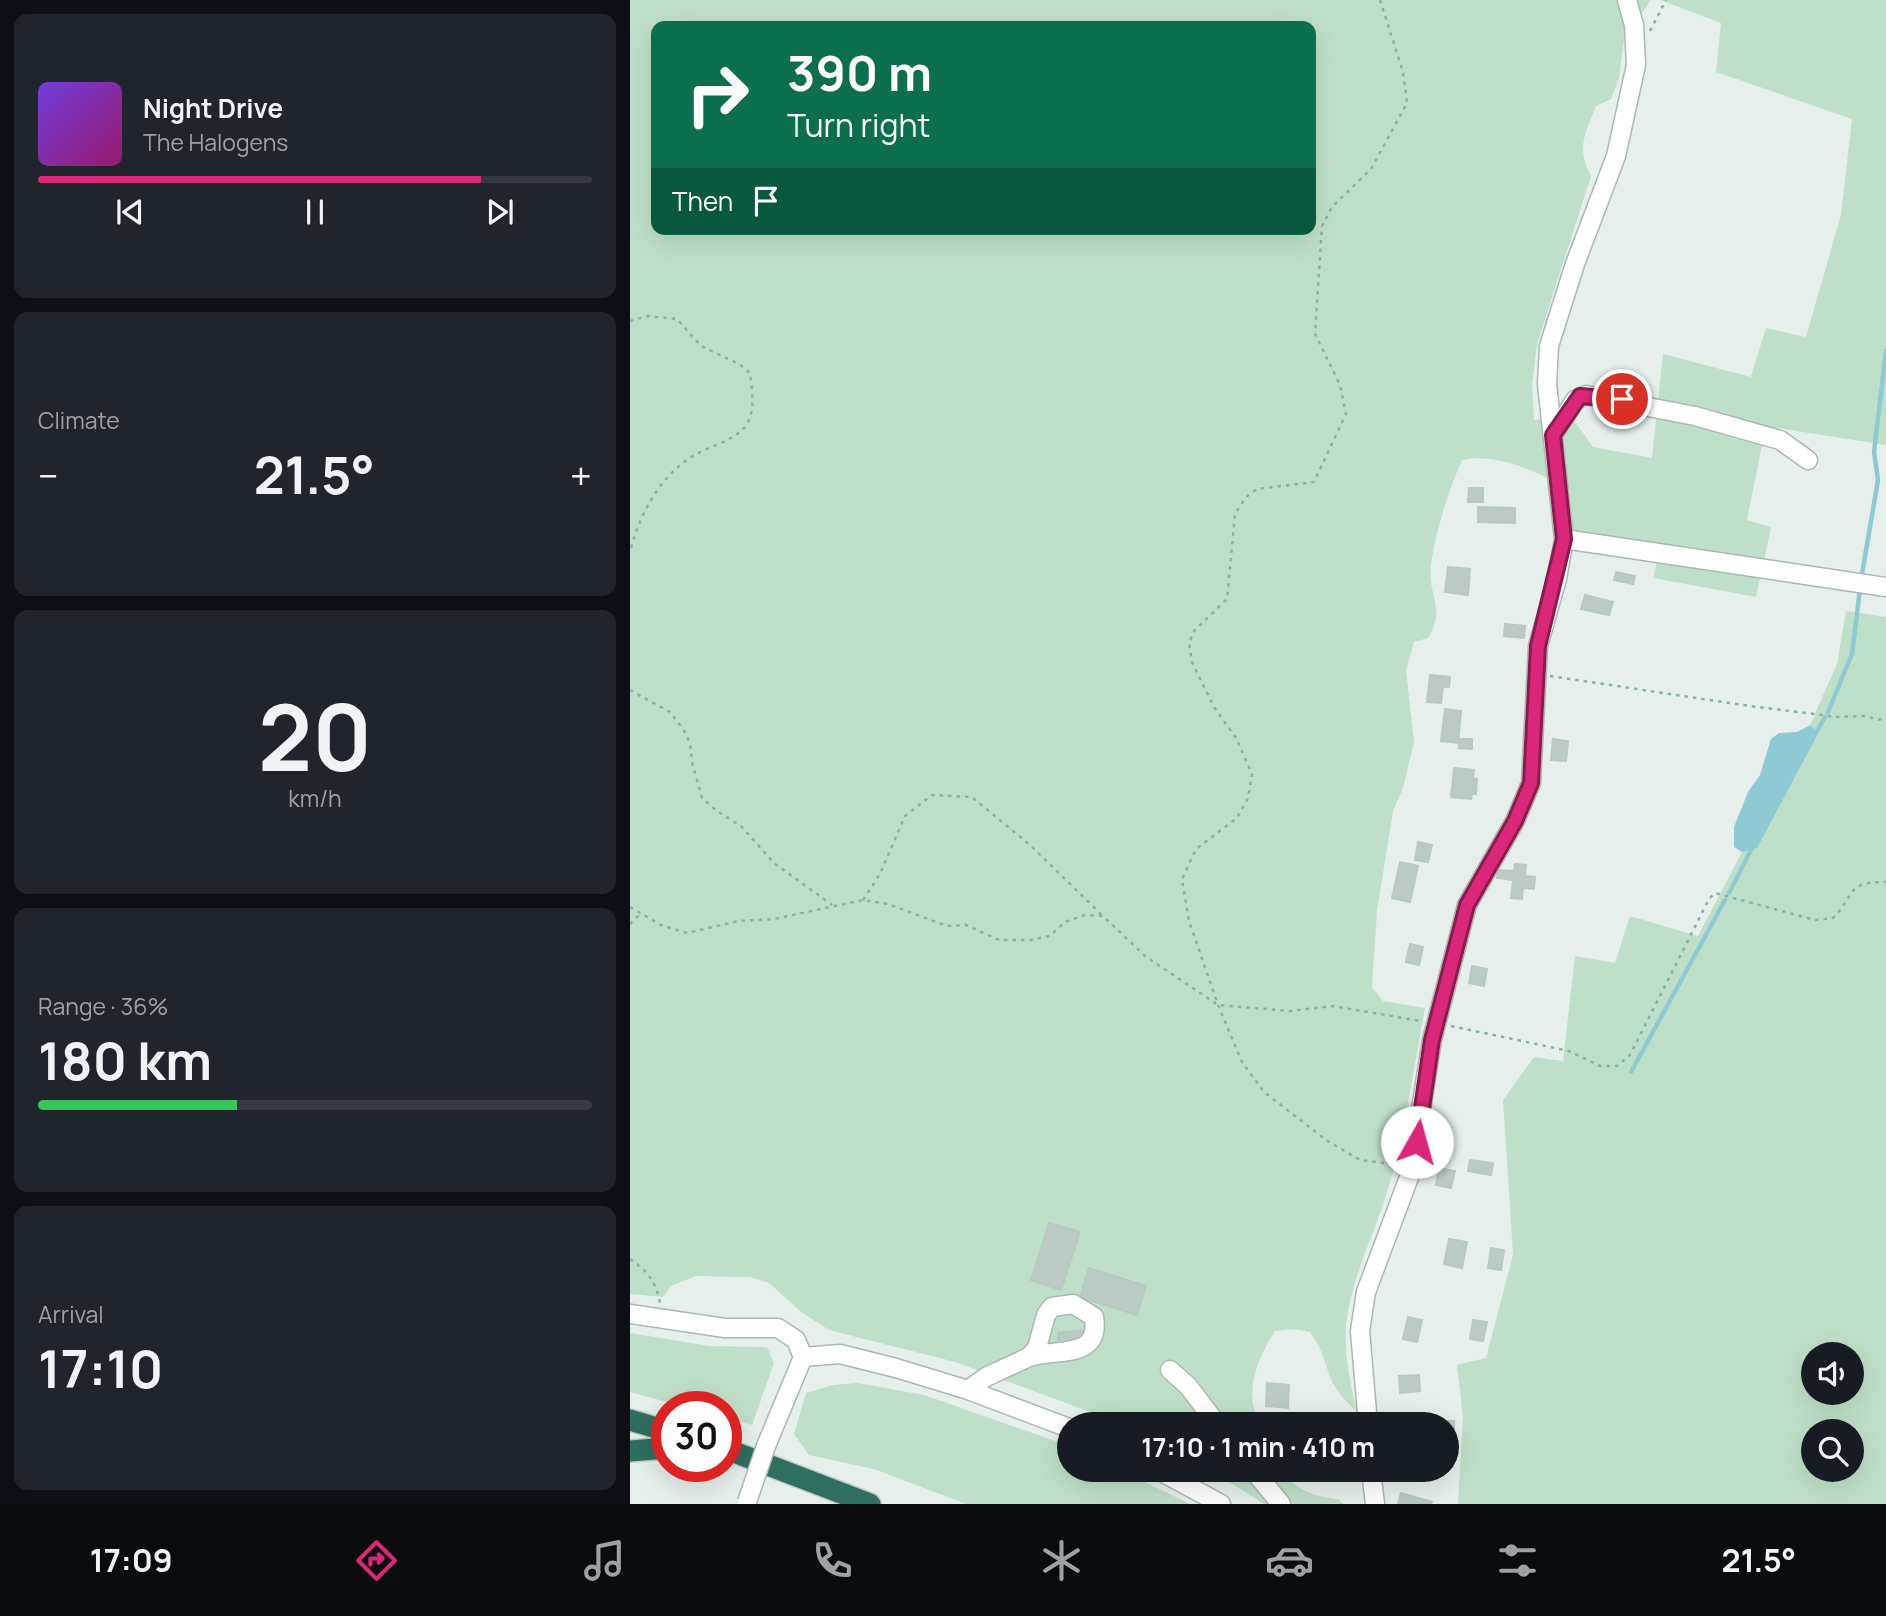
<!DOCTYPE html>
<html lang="en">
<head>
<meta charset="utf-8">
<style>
	:root { --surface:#171b24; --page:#20242c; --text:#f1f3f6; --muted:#9ea1a6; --line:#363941; --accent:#db2777 }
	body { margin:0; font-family:Manrope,sans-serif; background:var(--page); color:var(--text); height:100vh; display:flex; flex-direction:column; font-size:26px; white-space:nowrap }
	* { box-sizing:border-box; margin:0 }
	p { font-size:23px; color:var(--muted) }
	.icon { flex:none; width:38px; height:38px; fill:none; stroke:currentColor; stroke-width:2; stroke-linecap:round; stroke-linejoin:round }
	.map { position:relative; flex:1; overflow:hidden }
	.drawer { display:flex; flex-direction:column; gap:14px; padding:14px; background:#0d0f14; width:630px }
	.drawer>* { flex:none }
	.hud { position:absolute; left:21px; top:21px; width:665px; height:214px; border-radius:14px; box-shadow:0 7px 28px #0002; background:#0b6e4f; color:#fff; overflow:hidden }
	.fabs { position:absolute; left:1171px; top:1342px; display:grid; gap:14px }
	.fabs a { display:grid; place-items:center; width:63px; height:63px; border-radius:50%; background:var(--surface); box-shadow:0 7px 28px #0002; font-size:35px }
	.speed { position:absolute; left:21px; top:1391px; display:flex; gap:14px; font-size:35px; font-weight:700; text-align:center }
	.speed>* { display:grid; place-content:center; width:91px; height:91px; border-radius:50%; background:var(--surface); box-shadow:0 7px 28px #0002; line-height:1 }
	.speed .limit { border:10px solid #d22; background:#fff; color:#111 }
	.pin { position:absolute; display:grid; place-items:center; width:60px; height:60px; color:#fff; margin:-30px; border:4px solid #fff; border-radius:50%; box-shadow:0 2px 7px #0007 }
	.me { position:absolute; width:77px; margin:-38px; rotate:7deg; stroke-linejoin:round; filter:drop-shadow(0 0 5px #0008) }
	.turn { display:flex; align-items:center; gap:24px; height:147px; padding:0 21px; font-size:32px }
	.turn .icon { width:91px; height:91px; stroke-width:2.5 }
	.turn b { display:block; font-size:49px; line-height:60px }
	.then { display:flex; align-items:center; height:66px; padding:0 21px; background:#0003; gap:14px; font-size:26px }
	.big { font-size:52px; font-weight:700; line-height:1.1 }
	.drawer .card { flex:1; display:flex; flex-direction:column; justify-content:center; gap:10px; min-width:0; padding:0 24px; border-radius:14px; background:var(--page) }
	.drawer .dial { align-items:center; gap:0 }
	.dial b { font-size:91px; line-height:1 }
	.song { display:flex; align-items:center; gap:21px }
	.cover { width:84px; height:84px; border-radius:10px; background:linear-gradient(135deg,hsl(260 70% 55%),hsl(320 70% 35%)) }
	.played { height:7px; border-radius:4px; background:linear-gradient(90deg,var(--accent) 80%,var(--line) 80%) }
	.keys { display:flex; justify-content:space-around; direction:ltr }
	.heat { display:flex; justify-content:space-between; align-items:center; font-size:38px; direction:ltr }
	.charge { height:10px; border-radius:5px; background:linear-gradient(90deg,#34c759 36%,var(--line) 0) }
	.trip { position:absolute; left:427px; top:1412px; width:402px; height:70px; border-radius:35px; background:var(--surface); box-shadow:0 7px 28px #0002; font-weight:700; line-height:70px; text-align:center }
	.tab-bar { display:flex; height:112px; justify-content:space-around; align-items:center; background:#090b0e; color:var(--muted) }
	.tab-bar .icon { width:49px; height:49px }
	.tab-bar .on { color:var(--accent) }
	.tab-bar b { font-size:32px; color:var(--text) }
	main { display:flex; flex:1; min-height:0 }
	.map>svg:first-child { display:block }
</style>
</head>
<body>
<main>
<section class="drawer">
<div class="card">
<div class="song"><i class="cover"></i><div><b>Night Drive</b><p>The Halogens</p></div></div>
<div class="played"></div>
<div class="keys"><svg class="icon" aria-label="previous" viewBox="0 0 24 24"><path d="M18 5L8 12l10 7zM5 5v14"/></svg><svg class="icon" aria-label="pause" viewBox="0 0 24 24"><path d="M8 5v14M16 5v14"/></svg><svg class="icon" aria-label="next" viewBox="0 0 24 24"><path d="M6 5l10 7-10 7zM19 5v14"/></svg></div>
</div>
<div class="card"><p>Climate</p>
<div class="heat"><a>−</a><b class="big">21.5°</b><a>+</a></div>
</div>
<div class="card dial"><b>20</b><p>km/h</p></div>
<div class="card"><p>Range · 36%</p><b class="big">180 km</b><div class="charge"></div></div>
<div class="card"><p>Arrival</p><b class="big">17:10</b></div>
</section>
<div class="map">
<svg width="1256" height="1504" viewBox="0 0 1256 1504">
	<rect width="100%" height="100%" fill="#e6efeb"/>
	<!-- green -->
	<path fill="#bfe0c8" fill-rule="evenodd" d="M0,0H1021L994,39L989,78L981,99L966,106C955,133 946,149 961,176L907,344L902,385L904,420L941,416L963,447L1022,458L1033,354L1121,377L1136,328L1176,337L1211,215L1222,119L1086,72L1091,23L1030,0H1256V445L1136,426L1117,520L1141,527L1126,597L1023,578L1031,546L942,531L940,489C909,473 868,452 832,460C819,489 805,533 801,565C797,597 817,608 798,638L784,642L776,670L784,742L773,788L763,811L747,911L742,987L753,1001L795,1008C784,1066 776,1125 760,1182C747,1230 721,1276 716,1326C714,1355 721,1384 726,1411C715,1400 704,1389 699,1374C693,1356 691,1348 680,1332L663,1329L645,1331C626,1362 614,1390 629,1424H493L325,1362L199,1330L171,1312L139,1283L120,1277L66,1276L41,1286L33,1297L0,1294ZM26,26H681V229H26Z
		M1216,611L1256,617V1504H828L833,1418L827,1365L856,1358L883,1255L873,1100L904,1057L933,1061L945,956L985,963L1000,916L1068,936L1112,852L1127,847L1188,732L1180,725L1207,664ZM1183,1354H1222V1393H1183ZM1183,1432H1222V1470H1183Z
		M0,1333L79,1346L137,1347L144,1363L122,1425L96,1418V1407H55L0,1392Z
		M228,1383L294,1395L431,1443L439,1446V1470H490L560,1504H336L244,1469L179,1455L164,1434L176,1393L203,1385Z
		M580,1470H652C663,1489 688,1498 709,1499L713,1504H634Z"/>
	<!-- water -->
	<path fill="#8ec9d4" d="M1180,725L1189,732L1127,848L1112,852L1104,847V827L1118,792L1130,775L1141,739L1149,733L1167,732Z"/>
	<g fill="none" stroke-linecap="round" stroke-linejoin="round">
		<!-- stream -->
		<path stroke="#8ec9d4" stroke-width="4.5" d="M1231,580L1248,480L1244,452L1256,351
			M1198,712L1222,654L1230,589
			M1186,733L1195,717
			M1099,893L1122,848
			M1001,1072L1095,900"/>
	</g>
	<!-- building -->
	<path fill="#bbcac4" stroke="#b8c9c2" stroke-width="2" d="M839,488H853V502H838Z
		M848,507L885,508V523L848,522Z
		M818,567L840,569L838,595L815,592Z
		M986,572L1005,576L1003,584L984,580Z
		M955,595L983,602L979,615L951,609Z
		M875,624L895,626L894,638L874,636Z
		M800,675L820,677L819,687H813L811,703L797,702Z
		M815,709L831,711L828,743L811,741Z
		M830,739H842V749L829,748Z
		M923,739L938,741L936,761L921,760Z
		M824,768L844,770L843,778L847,779L846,794H842L841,799L821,797Z
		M788,842L802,845L798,862L785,860Z
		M770,862L788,866L780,902L762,898Z
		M885,864L896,865L895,876L905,877L904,889L893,888L892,899L881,898L883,880L867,878L868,870L884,871Z
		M780,944L793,947L789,965L776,962Z
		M842,966L857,969L854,986L839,983Z
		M840,1160L863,1163L861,1175L838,1171Z
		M809,1168L825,1171L821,1188L806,1185Z
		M419,1223L450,1232L431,1290L401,1280Z
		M819,1239L837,1242L832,1268L814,1264Z
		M861,1248L874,1250L871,1270L858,1268Z
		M459,1268L516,1286L507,1315L450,1297Z
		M778,1317L792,1320L787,1342L773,1339Z
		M843,1320L857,1322L853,1341L840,1339Z
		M452,1330L453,1337L428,1340V1333Z
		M789,1375L790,1391L770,1393L769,1376Z
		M637,1383L659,1385L658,1408L636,1406Z
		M802,1421H824V1429H817V1424H802Z
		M771,1493L802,1502L801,1504H768Z"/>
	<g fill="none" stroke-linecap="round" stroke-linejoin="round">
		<defs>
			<path id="minor" d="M923,435L945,400L956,395L1065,416L1150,440L1178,460
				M934,539L1256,587
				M0,1314L95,1328H148L166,1340L173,1357L136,1446
				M173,1357L210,1354L266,1368L338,1390L439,1428
				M540,1370L558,1386L587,1424
				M338,1390L356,1377L399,1357L407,1348L416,1315L422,1307L443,1304L464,1317C471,1360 427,1348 399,1357
				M738,1424L730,1331L736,1292L781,1172L802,1040L837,905L885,821L901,783L908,646L927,579L934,539L917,384L919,346L945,264L986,156L1006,65L1004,25L997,0
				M528,1470L591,1504
				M623,1470L651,1504
				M741,1470L745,1504"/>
			<path id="highway" d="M0,1420L37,1431
				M96,1449L240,1504
				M0,1451L37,1448"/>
		</defs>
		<!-- minor casing -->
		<use href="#minor" stroke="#a8b8b2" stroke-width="21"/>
		<!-- highway casing -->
		<use href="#highway" stroke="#c2cac8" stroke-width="24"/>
		<!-- path -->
		<path stroke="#86b3a5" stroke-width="2.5" stroke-dasharray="3.5 5" stroke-linecap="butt" d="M750,0L773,72L777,103L741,169L702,207L692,226L685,334L710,385L716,414L684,482L627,489L616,497L605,514L597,599L564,631L559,643L562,662L584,707L606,738L622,774L618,798L607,818L566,849L552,879L559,921L588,1005L612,1062L634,1092L696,1140L730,1160L769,1165
			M1020,31L1036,0
			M0,321L17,316L47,319L71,346L109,364L120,373C122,390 127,417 112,430C98,443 76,447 60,458C28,479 9,516 0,552
			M920,676L1120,706L1208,717L1234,716L1256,721
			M0,690L40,712L53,729L60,743L62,762L72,798L87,811L111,826L144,863L202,905
			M233,900L250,874L275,816L302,795L342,797L400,845L473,916
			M0,907L31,925L57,933L109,921L144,919L233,900L258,904L317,926L336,925L369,940H400L420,936L435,922L455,915L473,916L515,956L588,1005L659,1011L703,1006L790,1021
			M0,924L11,913
			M821,1026L939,1051L970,1066H987L1000,1055L1079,899L1085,893L1185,920L1203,918C1227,894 1214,882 1256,882
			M0,1259C18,1271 26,1282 30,1303"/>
		<!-- minor -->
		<use href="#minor" stroke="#fff" stroke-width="18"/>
		<!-- highway -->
		<use href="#highway" stroke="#2f6f62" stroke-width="21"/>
		<defs>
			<path id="minor-bridge" d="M117,1502L136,1446"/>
		</defs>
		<!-- minor-bridge casing -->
		<use href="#minor-bridge" stroke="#a8b8b2" stroke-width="21" stroke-linecap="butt"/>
		<!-- minor-bridge -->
		<use href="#minor-bridge" stroke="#fff" stroke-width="18"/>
	</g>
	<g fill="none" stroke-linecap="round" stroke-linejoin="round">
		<defs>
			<path id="route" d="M787,1142L802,1040L837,905L885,821L901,783L908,646L934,539L923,435L950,396L992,399"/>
		</defs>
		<!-- route casing -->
		<use href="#route" stroke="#8e194d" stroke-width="18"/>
		<!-- route -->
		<use href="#route" stroke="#db2777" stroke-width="12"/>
	</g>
</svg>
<div class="fabs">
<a><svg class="icon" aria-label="sound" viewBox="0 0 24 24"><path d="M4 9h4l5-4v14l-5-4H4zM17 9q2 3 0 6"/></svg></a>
<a><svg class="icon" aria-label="search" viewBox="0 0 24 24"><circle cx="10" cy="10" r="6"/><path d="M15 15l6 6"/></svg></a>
</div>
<div class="speed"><div class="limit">30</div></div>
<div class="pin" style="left:992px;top:399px;background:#d93025"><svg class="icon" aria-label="arrive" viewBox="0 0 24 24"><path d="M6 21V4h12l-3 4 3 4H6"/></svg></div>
<svg class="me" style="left:787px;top:1142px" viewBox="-20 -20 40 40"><circle r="19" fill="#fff"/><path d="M0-13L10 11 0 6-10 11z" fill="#db2777"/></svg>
<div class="trip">17:10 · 1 min · 410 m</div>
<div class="hud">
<div class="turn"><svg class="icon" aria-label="right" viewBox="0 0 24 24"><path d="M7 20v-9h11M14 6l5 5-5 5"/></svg><div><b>390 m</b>Turn right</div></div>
<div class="then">Then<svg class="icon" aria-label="arrive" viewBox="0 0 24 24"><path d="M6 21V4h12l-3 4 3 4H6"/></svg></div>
</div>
</div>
</main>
<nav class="tab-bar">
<b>17:09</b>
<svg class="icon on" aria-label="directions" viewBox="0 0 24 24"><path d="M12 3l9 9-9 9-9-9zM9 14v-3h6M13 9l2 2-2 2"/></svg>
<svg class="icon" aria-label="music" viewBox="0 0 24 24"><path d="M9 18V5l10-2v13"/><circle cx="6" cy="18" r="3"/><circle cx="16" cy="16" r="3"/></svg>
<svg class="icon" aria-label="phone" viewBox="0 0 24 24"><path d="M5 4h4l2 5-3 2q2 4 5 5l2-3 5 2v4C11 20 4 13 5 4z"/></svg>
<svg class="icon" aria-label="climate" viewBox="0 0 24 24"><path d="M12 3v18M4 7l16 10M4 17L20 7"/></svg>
<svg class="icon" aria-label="car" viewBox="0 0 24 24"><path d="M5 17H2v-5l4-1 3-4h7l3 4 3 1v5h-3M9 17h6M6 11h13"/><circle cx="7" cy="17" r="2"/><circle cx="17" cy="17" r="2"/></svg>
<svg class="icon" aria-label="filters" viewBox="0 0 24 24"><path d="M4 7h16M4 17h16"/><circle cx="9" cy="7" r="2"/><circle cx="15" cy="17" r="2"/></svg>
<b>21.5°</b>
</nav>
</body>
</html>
